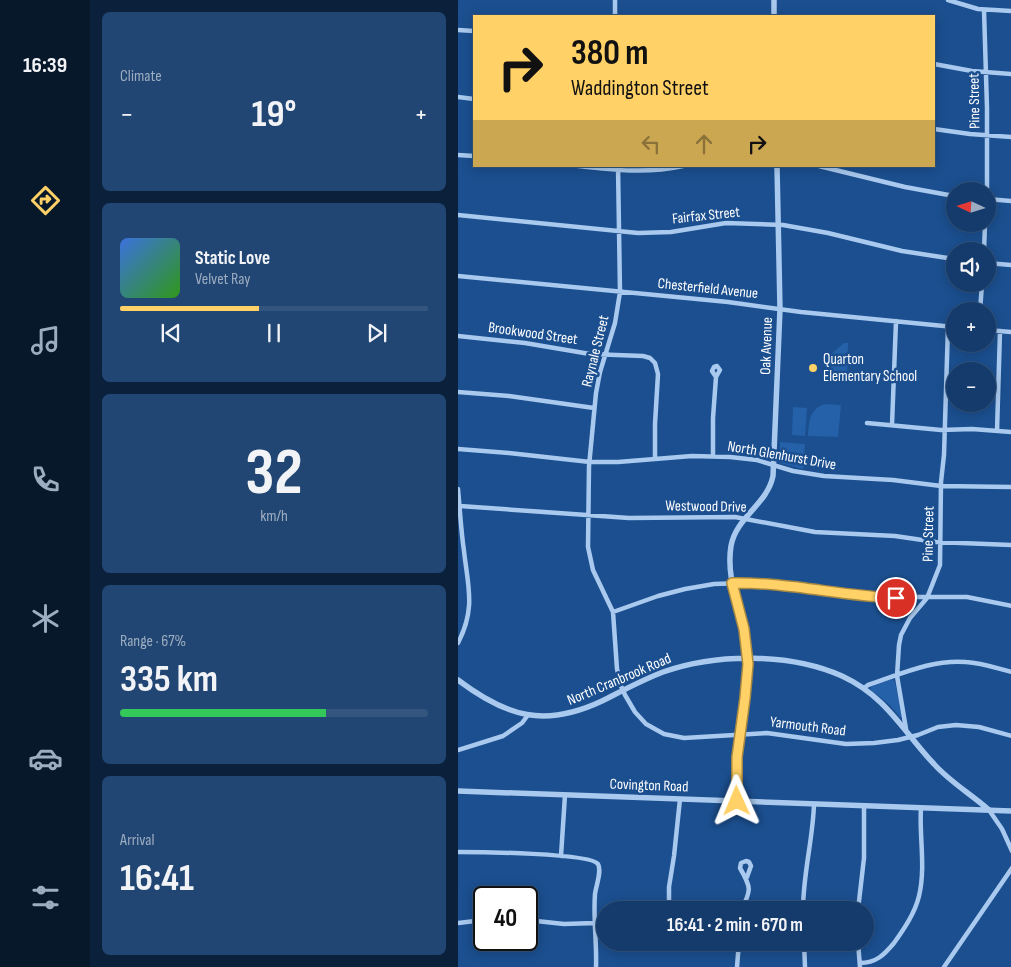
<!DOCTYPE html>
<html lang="en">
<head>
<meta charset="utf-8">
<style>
	:root { --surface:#143b6b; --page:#214673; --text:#f1f3f6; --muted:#9dadc1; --line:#33557e; --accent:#ffd166 }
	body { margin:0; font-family:"Sofia Sans Condensed",sans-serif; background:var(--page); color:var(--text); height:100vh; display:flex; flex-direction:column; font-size:19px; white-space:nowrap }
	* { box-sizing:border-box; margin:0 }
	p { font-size:16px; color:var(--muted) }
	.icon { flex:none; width:28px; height:28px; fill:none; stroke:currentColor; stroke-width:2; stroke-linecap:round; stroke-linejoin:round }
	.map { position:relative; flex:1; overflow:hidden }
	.panel { display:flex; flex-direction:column; gap:12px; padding:12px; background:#0b203b; width:368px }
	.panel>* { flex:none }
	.guide { position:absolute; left:15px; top:15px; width:462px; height:152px; border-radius:0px; box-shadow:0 2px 12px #0003,0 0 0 1px var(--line); background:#ffd166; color:#111; overflow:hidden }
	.needle { width:32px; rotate:274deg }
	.tools { position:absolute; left:488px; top:182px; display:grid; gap:10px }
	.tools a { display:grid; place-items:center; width:50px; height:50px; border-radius:50%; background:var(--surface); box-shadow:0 2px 12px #0003,0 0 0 1px var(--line); font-size:25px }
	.speed { position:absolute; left:15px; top:886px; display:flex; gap:10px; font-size:25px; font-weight:700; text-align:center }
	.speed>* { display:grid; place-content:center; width:65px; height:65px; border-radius:50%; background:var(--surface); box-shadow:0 2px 12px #0003,0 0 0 1px var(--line); line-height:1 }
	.speed .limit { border:2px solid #111; border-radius:8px; background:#fff; color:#111 }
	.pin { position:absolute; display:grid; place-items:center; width:42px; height:42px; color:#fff; margin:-21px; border:2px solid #fff; border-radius:50%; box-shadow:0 1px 5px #0007 }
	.me { position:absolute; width:55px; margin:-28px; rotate:359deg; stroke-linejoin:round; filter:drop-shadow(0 0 4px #0008) }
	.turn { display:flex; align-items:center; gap:18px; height:105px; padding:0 15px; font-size:22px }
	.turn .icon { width:65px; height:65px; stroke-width:2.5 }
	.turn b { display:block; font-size:35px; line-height:42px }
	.lanes { display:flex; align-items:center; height:48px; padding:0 15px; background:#0003; justify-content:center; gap:25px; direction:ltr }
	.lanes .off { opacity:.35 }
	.big { font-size:38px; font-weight:700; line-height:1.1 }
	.panel .widget { flex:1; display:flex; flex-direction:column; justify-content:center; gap:8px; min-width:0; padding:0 18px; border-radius:8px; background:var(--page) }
	.panel .dial { align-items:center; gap:0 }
	.dial b { font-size:65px; line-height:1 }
	.song { display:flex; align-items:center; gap:15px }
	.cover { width:60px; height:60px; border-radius:8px; background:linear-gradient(135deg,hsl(220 70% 55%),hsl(110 70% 35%)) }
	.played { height:5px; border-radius:2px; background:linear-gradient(90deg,var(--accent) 45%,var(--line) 45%) }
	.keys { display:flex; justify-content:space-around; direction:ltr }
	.heat { display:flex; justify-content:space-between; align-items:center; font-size:28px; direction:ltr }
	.charge { height:8px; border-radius:4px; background:linear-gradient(90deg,#34c759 67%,var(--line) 0) }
	.trip { position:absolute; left:138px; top:901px; width:278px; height:50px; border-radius:25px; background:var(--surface); box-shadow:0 2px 12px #0003,0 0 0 1px var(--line); font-weight:700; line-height:50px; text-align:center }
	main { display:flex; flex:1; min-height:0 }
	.tabs { display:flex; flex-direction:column; width:90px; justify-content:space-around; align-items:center; background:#08182b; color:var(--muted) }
	.tabs .icon { width:35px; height:35px }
	.tabs .on { color:var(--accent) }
	.tabs b { font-size:22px; color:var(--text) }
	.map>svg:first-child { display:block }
</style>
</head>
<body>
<main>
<nav class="tabs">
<b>16:39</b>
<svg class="icon on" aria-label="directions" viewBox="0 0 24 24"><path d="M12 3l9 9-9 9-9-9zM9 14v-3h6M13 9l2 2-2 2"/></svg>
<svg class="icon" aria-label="music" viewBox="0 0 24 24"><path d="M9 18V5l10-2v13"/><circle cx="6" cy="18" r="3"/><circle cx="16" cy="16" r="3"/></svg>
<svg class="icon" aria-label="phone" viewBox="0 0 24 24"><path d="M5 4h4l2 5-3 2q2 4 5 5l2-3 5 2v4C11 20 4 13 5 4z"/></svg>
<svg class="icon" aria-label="climate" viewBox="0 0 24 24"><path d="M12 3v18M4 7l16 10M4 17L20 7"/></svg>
<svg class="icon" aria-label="car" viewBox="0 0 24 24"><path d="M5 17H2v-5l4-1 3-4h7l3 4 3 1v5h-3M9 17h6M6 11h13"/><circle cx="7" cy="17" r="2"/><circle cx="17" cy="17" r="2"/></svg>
<svg class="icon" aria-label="filters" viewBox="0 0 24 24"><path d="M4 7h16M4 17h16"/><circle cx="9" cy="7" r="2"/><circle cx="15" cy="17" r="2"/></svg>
</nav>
<section class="panel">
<div class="widget"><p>Climate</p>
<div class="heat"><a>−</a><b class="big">19°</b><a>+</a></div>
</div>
<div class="widget">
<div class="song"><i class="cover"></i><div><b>Static Love</b><p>Velvet Ray</p></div></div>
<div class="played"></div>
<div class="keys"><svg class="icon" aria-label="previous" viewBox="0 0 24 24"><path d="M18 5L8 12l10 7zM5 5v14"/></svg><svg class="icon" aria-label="pause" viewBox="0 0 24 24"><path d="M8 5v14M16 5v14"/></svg><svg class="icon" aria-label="next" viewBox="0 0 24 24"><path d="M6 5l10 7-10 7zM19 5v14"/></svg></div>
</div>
<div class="widget dial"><b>32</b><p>km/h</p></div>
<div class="widget"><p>Range · 67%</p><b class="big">335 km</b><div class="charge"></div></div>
<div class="widget"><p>Arrival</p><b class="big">16:41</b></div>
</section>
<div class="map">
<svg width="554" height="967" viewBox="0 0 554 967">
	<rect width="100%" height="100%" fill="#1b4f8f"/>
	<!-- green -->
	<path fill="#2461a8" d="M386,343H390L389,381L380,379H370L372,355Z
		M367,404L383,405L380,437L350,436C351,422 351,409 367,404Z
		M335,407L349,408L347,436L334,435Z
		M322,442L347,444L345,469L322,463Z
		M434,679L437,682L444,717H442L432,705L412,689L414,686Z"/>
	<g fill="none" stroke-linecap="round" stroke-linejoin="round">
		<!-- minor -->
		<path stroke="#a9c9ee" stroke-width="4.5" d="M157,0V16
			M490,0L520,9L554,11
			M526,10L529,108V191
			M0,30L16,31
			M476,64L514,71L554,74
			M0,97L16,99
			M476,129L512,134L554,137
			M0,155L16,156
			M120,166C155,170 189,174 225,166
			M160,166L162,292L157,323L142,372L138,393L131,466L130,547L135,570L155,612L159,669L163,686L167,695L177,712L188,724L206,734L226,738L309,733L388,744L416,743L440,740L460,735L480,727L498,725L521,727L554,736
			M361,166L447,187L496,196
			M529,199L554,201
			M0,215L180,233L213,232L268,223L325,225L370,233L444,251L496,259
			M526,251L527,224
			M529,263L554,265
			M0,276L270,302L343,312L496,327
			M522,311L524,284
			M529,330L554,332
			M0,336L67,343L132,354L185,356L192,358L197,363L200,374L197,424V459
			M0,392L51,396L136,408
			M409,423L483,430L514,429L554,432
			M434,425L438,321
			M539,431L542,331
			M0,449L51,453L132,462H160L234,456L272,457L299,460L335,471L366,476L435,480L483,486L554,487
			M255,456V418L258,377L262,370L259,366L256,367L254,371L258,377
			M0,489C2,510 3,531 6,551C10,587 18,608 0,643
			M2,506L171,518L277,517L357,532L437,536L478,542L554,545
			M155,612L200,596L227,589L256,584L287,583L312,584L422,597H509L554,606
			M406,688L410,685C441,675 474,659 508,662C524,663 538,668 554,672
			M448,729L439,676L441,645L443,635L452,618L469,598L482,565L483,482L486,455L490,326
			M0,750L45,736L64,723L70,715
			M531,810L544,829L554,851
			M0,852C19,852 133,853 140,864C144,871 138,886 137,894C135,919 139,943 138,967
			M103,856L107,795
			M205,910L211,902
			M217,910L211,902V887L216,856L222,799
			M283,910C294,890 293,887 282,868L283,863L288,861L291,862L293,866L289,877
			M345,910C345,874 355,839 356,804
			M400,910L406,858V806
			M69,920L106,924L137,923
			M0,923L26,920
			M346,942L347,967
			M400,942L402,967
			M402,963C418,963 426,955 436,943C446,929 457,913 461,896C468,867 461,836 463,808
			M279,967L281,942
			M486,967L554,868"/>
		<!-- tertiary -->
		<path stroke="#a9c9ee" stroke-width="5.5" d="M316,0V16
			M0,680C49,717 87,728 144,701C164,691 184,680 205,672C259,653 332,653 384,676C429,697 444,730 476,764C492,782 513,794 531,810
			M0,791L554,811
			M279,801C279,783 278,766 280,748C283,716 291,686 289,654C287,617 267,583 273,546C278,517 309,505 315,476L322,309L319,166"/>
	</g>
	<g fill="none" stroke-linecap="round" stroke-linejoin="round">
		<defs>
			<path id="route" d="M279,801V757L287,698L290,664L286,629L274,583C329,582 383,596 438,598"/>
		</defs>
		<!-- route casing -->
		<use href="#route" stroke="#a68842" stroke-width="12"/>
		<!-- route -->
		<use href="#route" stroke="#ffd166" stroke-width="9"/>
	</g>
	<!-- markers -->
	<circle fill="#ffd166" stroke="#1b4f8f" stroke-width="2" cx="355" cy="368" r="5"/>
	<g text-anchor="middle" stroke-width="5" stroke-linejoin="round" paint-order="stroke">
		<!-- street labels -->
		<g font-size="15" fill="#fff" stroke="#1b4f8f">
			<text transform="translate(516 101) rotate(-91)" y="5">Pine Street</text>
			<text transform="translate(248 215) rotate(-6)" y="5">Fairfax Street</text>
			<text transform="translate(250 288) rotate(6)" y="5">Chesterfield Avenue</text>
			<text transform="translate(75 333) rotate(8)" y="5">Brookwood Street</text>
			<text transform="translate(308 346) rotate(-88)" y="5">Oak Avenue</text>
			<text transform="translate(137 351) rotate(-76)" y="5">Raynale Street</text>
			<text transform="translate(324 455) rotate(10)" y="5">North Glenhurst Drive</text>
			<text transform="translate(248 506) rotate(1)" y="5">Westwood Drive</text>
			<text transform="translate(470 534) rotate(-89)" y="5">Pine Street</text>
			<text transform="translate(161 679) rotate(-23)" y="5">North Cranbrook Road</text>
			<text transform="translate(350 726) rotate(7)" y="5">Yarmouth Road</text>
			<text transform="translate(191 785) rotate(2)" y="5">Covington Road</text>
		</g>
		<!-- poi labels -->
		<g font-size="15" fill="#fff" stroke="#1b4f8f" text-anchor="start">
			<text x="365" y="364">Quarton<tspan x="365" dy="17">Elementary School</tspan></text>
		</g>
	</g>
</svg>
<div class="tools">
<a><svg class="needle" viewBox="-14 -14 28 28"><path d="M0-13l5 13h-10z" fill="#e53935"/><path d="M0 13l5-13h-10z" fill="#9dadc1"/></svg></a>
<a><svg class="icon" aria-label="sound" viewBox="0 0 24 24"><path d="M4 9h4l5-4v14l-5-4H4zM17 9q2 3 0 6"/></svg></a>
<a>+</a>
<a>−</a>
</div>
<div class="speed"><div class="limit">40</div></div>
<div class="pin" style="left:438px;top:598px;background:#d93025"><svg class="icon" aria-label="arrive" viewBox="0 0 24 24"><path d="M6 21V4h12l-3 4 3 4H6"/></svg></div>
<svg class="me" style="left:279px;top:801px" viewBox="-20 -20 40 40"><path d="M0-17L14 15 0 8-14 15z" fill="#ffd166" stroke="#fff" stroke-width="4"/></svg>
<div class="trip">16:41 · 2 min · 670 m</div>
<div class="guide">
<div class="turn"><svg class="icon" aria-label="right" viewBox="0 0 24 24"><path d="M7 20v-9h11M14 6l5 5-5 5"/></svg><div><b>380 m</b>Waddington Street</div></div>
<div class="lanes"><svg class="icon off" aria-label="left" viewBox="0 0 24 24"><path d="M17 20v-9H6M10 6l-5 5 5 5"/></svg><svg class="icon off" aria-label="ahead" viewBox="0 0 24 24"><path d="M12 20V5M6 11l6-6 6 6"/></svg><svg class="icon" aria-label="right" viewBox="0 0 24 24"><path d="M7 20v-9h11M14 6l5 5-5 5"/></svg></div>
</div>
</div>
</main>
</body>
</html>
